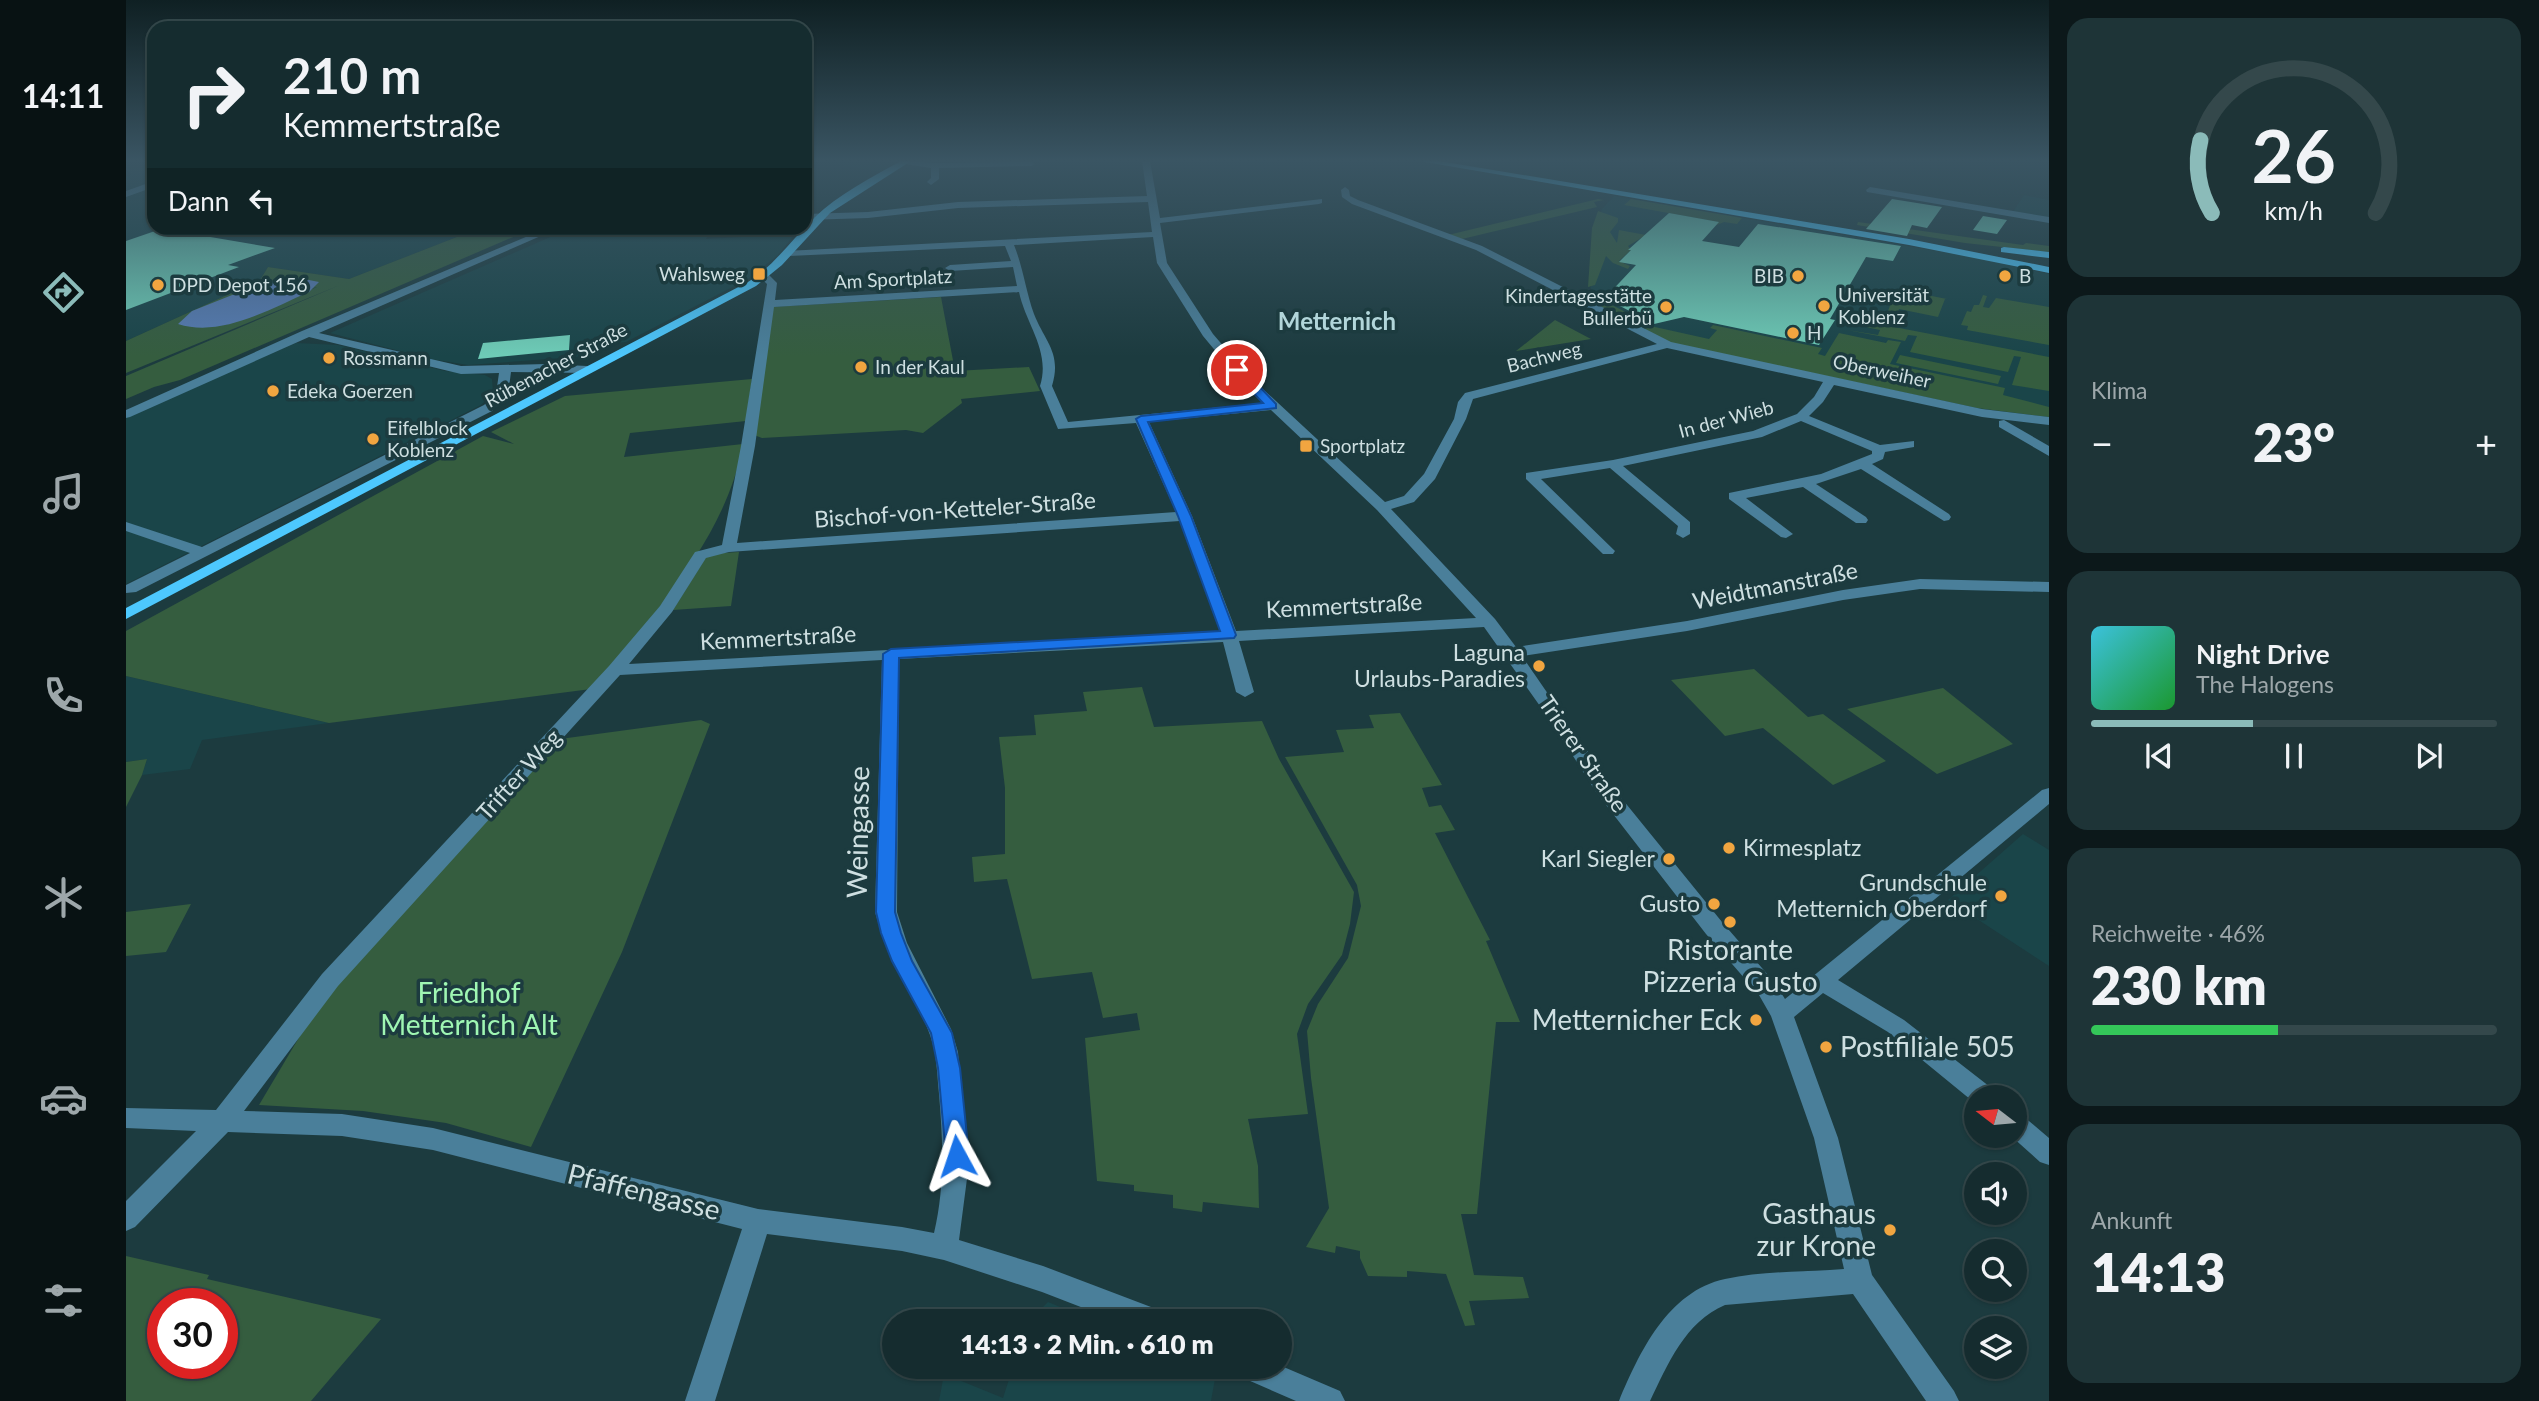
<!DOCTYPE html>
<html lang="de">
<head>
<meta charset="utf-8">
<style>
	:root { --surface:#152c2f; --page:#1e3437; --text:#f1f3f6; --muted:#9da7aa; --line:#34484b; --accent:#8bbbb9 }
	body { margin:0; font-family:Lato,sans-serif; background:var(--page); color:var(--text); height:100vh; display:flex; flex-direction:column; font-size:26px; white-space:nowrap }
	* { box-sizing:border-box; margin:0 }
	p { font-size:23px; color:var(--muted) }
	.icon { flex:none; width:38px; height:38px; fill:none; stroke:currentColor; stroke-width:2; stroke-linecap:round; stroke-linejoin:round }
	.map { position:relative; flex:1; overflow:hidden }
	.side { display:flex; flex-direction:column; gap:18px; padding:18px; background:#0c181a; width:490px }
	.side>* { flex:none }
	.banner { position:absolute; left:21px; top:21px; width:665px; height:214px; border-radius:21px; box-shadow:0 2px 5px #0004,0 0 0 2px var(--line); background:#152c2f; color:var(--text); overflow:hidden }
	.needle { width:46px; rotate:286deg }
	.buttons { position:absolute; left:1838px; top:1085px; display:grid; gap:14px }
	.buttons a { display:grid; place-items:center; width:63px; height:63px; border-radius:50%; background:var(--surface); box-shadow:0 2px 5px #0004,0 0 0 2px var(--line); font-size:35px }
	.speed { position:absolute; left:21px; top:1288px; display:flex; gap:14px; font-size:35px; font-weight:700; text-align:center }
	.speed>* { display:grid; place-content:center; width:91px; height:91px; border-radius:50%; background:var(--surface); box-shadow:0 2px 5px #0004,0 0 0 2px var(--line); line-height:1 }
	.speed .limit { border:10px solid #d22; background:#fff; color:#111 }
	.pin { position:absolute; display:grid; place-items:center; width:60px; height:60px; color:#fff; margin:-30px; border:4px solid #fff; border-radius:50%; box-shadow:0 2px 7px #0007 }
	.me { position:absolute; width:77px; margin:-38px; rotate:355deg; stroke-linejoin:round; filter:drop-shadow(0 0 5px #0008) }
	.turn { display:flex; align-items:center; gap:24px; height:147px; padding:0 21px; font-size:32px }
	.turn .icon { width:91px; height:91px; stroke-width:2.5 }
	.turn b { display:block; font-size:49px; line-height:60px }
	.then { display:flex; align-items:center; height:66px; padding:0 21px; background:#0003; gap:14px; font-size:26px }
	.big { font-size:52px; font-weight:800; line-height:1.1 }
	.side .tile { flex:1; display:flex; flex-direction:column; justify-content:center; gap:10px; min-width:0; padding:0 24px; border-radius:21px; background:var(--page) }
	.side .dial { align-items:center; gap:0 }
	.dial svg { height:182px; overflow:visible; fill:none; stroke:var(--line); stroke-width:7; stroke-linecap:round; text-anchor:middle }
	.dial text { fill:var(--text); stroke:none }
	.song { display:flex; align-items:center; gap:21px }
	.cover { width:84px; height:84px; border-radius:10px; background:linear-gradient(135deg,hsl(190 70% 55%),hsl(130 70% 35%)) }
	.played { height:7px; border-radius:4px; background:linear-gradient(90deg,var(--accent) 40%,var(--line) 40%) }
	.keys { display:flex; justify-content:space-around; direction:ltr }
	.heat { display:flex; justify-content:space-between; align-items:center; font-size:38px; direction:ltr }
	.charge { height:10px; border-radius:5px; background:linear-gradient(90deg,#34c759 46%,var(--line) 0) }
	.trip { position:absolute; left:756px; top:1309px; width:410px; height:70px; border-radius:35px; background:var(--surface); box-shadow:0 2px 5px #0004,0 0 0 2px var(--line); font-weight:800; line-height:70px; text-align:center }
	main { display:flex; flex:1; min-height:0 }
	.tab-bar { display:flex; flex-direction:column; width:126px; justify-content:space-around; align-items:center; background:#081213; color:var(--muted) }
	.tab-bar .icon { width:49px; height:49px }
	.tab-bar .active { color:var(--accent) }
	.tab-bar b { font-size:32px; color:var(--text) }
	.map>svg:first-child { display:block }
</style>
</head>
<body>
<main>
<nav class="tab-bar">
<b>14:11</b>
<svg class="icon active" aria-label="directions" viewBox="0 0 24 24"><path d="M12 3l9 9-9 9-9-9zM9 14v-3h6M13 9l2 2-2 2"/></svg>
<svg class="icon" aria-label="music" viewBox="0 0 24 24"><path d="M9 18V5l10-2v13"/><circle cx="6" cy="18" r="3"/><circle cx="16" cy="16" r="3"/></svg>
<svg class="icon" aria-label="phone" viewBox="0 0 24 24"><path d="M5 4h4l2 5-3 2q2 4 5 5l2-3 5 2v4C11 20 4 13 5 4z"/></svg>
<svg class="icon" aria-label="climate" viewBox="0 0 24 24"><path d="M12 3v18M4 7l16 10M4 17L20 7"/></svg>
<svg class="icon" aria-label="car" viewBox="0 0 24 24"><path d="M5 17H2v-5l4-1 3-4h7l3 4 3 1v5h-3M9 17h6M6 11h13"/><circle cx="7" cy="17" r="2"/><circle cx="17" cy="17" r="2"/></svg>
<svg class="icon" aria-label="filters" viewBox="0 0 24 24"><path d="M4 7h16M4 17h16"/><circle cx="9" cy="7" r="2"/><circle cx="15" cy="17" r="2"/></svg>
</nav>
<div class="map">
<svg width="1923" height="1401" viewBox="0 0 1923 1401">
	<rect width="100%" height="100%" fill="#1c3b3f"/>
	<!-- built -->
	<path fill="#1a4549" d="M690,161H772L755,172Z
		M28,166V228H289V230L354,228L223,279L142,267L134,280L0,341V177L5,175L0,169Z
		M1898,195L1923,200V218L1887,212Z
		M1488,196L1852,258L1923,274V417L1851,408L1555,344L1475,307L1464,299L1468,239L1476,209Z
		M445,228H538L533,235L583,233L580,239L669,234L652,255L622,279L500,342L490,343L463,356L342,365L305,359L204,333Z
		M170,343L212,345L319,371L359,375L366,379L367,393L355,405L0,584V416Z
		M0,676L203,723L76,740L64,769L16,775L21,759L0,762Z
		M1897,834L1923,850V966L1822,900Z
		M922,1302L968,1321H903Z
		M887,1367H1076L1090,1373L1085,1401H813L818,1374L877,1398Z"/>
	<!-- green -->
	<path fill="#355d3f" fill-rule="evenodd" d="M1472,199L1478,200L1468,202L1471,207L1336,239L1322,235Z
		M1505,199L1616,218L1611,224L1598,222L1591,225L1592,222L1498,205Z
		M1472,211L1492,218V222L1484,232L1491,243L1493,230L1520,235L1502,246L1505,250L1493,261L1504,266L1502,269L1487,263L1480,256L1469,285L1462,287L1466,228Z
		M1732,222L1897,245L1900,243L1923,246V252L1839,243L1731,225Z
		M354,228H408L54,380L28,387L0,399V376L214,285L0,373V341L134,280L142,267L223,279ZM191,287L99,325L53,324L57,322Z
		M1770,289L1821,299H1819L1812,317L1773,309L1772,313L1762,311Z
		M1857,295L1861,296L1857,307L1863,308L1870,298L1923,307V345L1841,330L1842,326L1835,325L1841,311L1845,312L1848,305H1853Z
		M815,297L829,371L903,367L914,391L835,399L836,403L797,433L780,430L636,438L628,435L645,307Z
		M1478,301L1529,327L1583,339L1591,330L1584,328L1587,325L1696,348L1692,354L1699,356L1713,333L1760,343L1762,340L1775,342L1764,364L1879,388L1877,395L1923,407V417L1851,408L1544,343L1475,307Z
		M1429,320L1465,339L1390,351Z
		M1732,320L1923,357V391L1886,385L1895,357L1888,356L1882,372L1784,352L1791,336L1782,335L1779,341L1721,330L1752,335L1754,330L1735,326Z
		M1774,355L1875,376L1872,384L1770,363Z
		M626,379L620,421L504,433L498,457L617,444C600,539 525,618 465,689L203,723L0,676V631L357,436L388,444L365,432L439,396Z
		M613,552L605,606L547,610L582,554Z
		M1628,669L1682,717L1697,714L1760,761L1707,785L1637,728L1599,736L1545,680Z
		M1016,687L1028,727L1136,721L1153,759L1228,892L1224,924L1216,955L1182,1004L1171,1034L1182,1114L1122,1119L1132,1166L1133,1208L1077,1202L1076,1212L1047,1208V1195L1008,1191V1185L971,1181L959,1038L1014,1030L1011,1013L977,1018L966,972L906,979L881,879L848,882L846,857L879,854V788L873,737L910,735L908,715L961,711L957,692Z
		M1817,688L1887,744L1811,774L1721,709Z
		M1274,713L1316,785L1296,788L1303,807L1315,805L1329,830L1309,833L1364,940L1360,941L1394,1022H1370L1351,1214H1335L1348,1275L1397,1277L1403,1298L1343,1301L1349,1325L1339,1326L1320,1274L1281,1271V1277L1242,1276L1234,1258V1251L1210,1246L1209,1253L1180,1247L1203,1208L1185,1078L1181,1031L1192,1004L1222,958L1235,906L1231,885L1159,757L1218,752L1210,730L1248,728L1243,715Z
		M575,720L584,724L496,952L405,1147L320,1123L237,1111L133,1105L184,1019L208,985L434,739Z
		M21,759L16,775L0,807V762Z
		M65,904L40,952L0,956V912Z
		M0,1256L83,1275L81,1279L255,1319L185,1401H0ZM37,1304H96V1363H37Z"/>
	<!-- water -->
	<path fill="#577cb3" d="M168,277L193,282L183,292C144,309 95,338 52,324L66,311L134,284Z"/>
	<!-- building -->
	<path fill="#6eccb7" d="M1766,199L1816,207L1801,228L1786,225L1781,236L1740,229Z
		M1543,213L1593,222L1576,241L1613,247L1632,224L1775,246L1767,261L1740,257L1704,319L1709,320L1693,345L1558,317L1528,324L1479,298L1510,265L1493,262L1505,250H1502Z
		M1857,216L1881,220L1871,234L1847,230Z
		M32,230L50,233L55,232L149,248L102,265L113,267L0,310V241Z
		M444,335L443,350L352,359L357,343Z"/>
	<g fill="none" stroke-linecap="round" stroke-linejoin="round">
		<!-- minor -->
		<path fill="#4a7f9a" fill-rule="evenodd" d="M775,161L809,163L905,162L909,164L905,166L813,168V179L805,185L801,182L805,178V168L779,164Z
			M1016,161H1024L1034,218L1196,199V203L1193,204L1034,223L1041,263L1087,334L1125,378L1259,502L1278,496L1298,474L1328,419L1332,402L1339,393L1531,344L1350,250L1226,204L1216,197L1215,190L1219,187L1223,190L1224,196L1232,200L1356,246L1545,342L1856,409L1923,417V425L1856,417L1708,385L1697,402L1683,416L1754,445L1788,441V447L1759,452L1757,459L1746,464L1823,514L1825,517L1823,520L1818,521L1735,469L1690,484L1740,517L1742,520L1740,523H1730L1677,487L1620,498L1667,534L1660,538L1655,537L1603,499V493L1695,474L1746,454V451L1675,421L1636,437L1497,466L1564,522V534L1557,538L1550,534L1552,526L1484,468L1415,479L1489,551L1487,554H1477L1400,479V473L1487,460L1627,431L1671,414L1688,397L1697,382L1541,348L1347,399L1340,419L1309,479L1288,502L1265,509L1369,619L1390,647L1561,621L1717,590L1794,579L1923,582V592L1794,589L1717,600L1561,631L1396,656L1484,784L1596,922L1649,983L1659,999L1916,790L1923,788V804L1712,980L1778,1020L1868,1090L1871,1097H1850V1104L1762,1032L1697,993L1668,1017L1712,1138L1746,1275L1828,1391L1833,1401H1800L1727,1294L1599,1305C1559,1322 1542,1364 1524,1401H1493C1513,1353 1542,1291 1599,1279C1637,1271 1679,1272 1718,1269L1688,1138L1645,1016L1633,995L1580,934L1470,792L1426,723L1358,627L1113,641L1128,692L1119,697L1110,692L1097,642L773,659L771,912L781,943L825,1029L832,1052L842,1171L833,1240L917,1266L1025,1307L1035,1311L1039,1321H991L916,1292L818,1260L776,1251L641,1234L589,1401H559L616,1229L307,1150L216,1136L102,1132L9,1227L0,1231V1201L70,1131L0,1128V1108L90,1110L196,974L483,666L534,606L569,552L596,545L615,446L641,284L634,277L635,275H643L651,283L649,300L891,286L887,267L824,271L819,268L824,265L885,261L879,246L663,256L660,255V251L1026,232L1022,202L832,208L742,218L679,220V214L742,212L832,202L1021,196ZM1027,237L1031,263L1077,336L1117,384L1137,403L942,422L926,386C936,353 919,342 908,314C900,292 897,267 888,245ZM893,292C900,325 925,351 914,386L932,429L1010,423L1050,512L611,543L629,446L648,307ZM1145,410L1251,510L1350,618L1110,631L1066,516L1023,422ZM1054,521L1094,632L503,664L546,612L580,558L603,552ZM756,660L749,912C761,956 789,993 804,1035C811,1054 811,1074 813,1094C817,1141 819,1187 808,1233L776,1227L632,1209L307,1128L216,1114L118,1111L212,986L494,675Z
			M28,181V187L0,197V191Z
			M1744,187L1923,217V223L1741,192L1740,190Z
			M421,228H433L193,333L335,366L420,364L461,366L467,370L465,373L385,372L382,395L366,411L10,592L0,593V585L64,553L0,531V522L76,547L358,405L370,394L373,373L335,374L183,337L4,417L0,418V410L176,331Z
			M1878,420L1923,446V456L1873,427V421Z
			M1888,1113L1897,1116L1923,1138V1165L1914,1162L1885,1136H1888Z
			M1153,1365L1214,1391L1219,1401H1170L1115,1377L1111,1367H1153Z"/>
		<!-- major -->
		<path fill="#4dc8fe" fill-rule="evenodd" d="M775,161H785L704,213L656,265L630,286L0,619V608L622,282C649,265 666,239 688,218C713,194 744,178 775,161Z
			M1293,161H1313L1783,239L1923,267V273L1783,245Z
			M1878,247L1923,252V258L1875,252V248Z"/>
	</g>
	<!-- sky -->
	<linearGradient id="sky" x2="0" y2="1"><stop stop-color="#0f2023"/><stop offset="0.45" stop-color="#3a5563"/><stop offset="1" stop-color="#3a5563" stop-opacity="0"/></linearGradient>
	<rect width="1923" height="357" fill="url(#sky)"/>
	<!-- route -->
	<path fill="#1a73e8" stroke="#114b97" stroke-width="2" d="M1107,367H1115L1150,404V408L1022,422L1065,516L1110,635L1108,638L773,658L769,912L775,933L786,961L826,1033L834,1068L843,1156L840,1163L831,1166L823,1163L820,1156L812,1068L805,1033L766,961L755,933L750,912L757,654L765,649L1094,631L1052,516L1010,419L1015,416L1137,403L1107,372Z"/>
	<!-- markers -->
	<g fill="#f1a540" stroke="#1c3b3f" stroke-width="2.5">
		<rect x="626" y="267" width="14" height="14" rx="3.5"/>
		<circle cx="1672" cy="276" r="7"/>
		<circle cx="1879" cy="276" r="7"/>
		<circle cx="32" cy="285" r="7"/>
		<circle cx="1698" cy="306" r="7"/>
		<circle cx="1540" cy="307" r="7"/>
		<circle cx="1667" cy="333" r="7"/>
		<circle cx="203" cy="358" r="7"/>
		<circle cx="735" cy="367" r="7"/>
		<circle cx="147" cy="391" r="7"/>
		<circle cx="247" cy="439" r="7"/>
		<rect x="1173" y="439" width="14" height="14" rx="3.5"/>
		<circle cx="1413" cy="666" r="7"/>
		<circle cx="1603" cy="848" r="7"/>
		<circle cx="1543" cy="859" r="7"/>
		<circle cx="1875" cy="896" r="7"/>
		<circle cx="1588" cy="904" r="7"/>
		<circle cx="1604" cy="922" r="7"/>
		<circle cx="1630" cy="1020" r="7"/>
		<circle cx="1700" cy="1047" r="7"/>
		<circle cx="1764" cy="1230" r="7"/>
	</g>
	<g text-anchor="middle" stroke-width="7" stroke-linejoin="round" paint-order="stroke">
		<!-- far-poi labels -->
		<g font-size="19" fill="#cedfe1" stroke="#1c3b3f" text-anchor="start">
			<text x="619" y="281" text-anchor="end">Wahlsweg</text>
			<text x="1658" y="283" text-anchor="end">BIB</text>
			<text x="1893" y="283">B</text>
			<text x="46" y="292">DPD Depot 156</text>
			<text x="1712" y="302">Universität<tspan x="1712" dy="22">Koblenz</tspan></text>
			<text x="1526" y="303" text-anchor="end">Kindertagesstätte<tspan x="1526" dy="22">Bullerbü</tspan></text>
			<text x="1681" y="340">H</text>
			<text x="217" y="365">Rossmann</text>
			<text x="749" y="374">In der Kaul</text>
			<text x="161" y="398">Edeka Goerzen</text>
			<text x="261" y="435">Eifelblock<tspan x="261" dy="22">Koblenz</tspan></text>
			<text x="1194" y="453">Sportplatz</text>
		</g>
		<!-- far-street labels -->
		<g font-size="19" fill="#cedfe1" stroke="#1c3b3f">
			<text transform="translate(767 279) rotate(-3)" y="7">Am Sportplatz</text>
			<text transform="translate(1418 357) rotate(-14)" y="7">Bachweg</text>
			<text transform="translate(430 365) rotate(-28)" y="7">Rübenacher Straße</text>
			<text transform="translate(1756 371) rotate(12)" y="7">Oberweiher</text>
			<text transform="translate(1600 419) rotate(-15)" y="7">In der Wieb</text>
		</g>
		<!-- street labels -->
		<g font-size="23" fill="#cedfe1" stroke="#1c3b3f">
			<text transform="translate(829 510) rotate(-4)" y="8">Bischof-von-Ketteler-Straße</text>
			<text transform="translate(1649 586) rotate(-11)" y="8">Weidtmanstraße</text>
			<text transform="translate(1218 606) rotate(-3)" y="8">Kemmertstraße</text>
			<text transform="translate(652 638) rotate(-3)" y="8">Kemmertstraße</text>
			<text transform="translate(1457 754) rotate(55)" y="8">Trierer Straße</text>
			<text transform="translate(393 775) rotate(-48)" y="8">Trifter Weg</text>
		</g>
		<!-- poi labels -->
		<g font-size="23" fill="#cedfe1" stroke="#1c3b3f" text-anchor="end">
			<text x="1399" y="661">Laguna<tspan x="1399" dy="26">Urlaubs-Paradies</tspan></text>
			<text x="1617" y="856" text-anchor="start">Kirmesplatz</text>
			<text x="1529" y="867">Karl Siegler</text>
			<text x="1861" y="891">Grundschule<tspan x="1861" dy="26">Metternich Oberdorf</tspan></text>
			<text x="1574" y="912">Gusto</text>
		</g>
		<!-- far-district labels -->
		<g font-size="24" font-weight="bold" fill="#b2d6da" stroke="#1c3b3f">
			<text x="1211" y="330">Metternich</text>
		</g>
		<!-- near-street labels -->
		<g font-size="28" fill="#cedfe1" stroke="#1c3b3f">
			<text transform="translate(732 832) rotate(-89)" y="10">Weingasse</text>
			<text transform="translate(518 1192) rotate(14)" y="10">Pfaffengasse</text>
		</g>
		<!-- near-poi labels -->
		<g font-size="28" fill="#cedfe1" stroke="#1c3b3f" text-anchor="end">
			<text x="1604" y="960" text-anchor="middle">Ristorante<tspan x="1604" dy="32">Pizzeria Gusto</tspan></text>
			<text x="1616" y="1030">Metternicher Eck</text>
			<text x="1714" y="1057" text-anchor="start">Postfiliale 505</text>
			<text x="1750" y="1224">Gasthaus<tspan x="1750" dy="32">zur Krone</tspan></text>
		</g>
		<!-- near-park labels -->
		<g font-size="28" fill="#9ff6b3" stroke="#1c3b3f">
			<text x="343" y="1003">Friedhof<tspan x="343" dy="32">Metternich Alt</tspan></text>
		</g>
	</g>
</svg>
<div class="buttons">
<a><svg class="needle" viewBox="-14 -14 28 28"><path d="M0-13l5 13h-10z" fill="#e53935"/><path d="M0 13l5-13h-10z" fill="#9da7aa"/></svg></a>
<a><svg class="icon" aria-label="sound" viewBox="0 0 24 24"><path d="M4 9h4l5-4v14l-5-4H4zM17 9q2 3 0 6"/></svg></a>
<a><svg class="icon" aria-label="search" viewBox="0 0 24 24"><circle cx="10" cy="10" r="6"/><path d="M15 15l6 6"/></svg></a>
<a><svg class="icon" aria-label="layers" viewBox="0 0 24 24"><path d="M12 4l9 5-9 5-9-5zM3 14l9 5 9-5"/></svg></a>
</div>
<div class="speed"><div class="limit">30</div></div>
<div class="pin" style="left:1111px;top:370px;background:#d93025"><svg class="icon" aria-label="arrive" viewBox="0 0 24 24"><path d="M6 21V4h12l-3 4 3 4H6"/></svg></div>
<svg class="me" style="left:831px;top:1156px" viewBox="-20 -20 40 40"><path d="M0-17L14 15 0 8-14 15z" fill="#1a73e8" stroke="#fff" stroke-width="4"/></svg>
<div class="trip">14:13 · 2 Min. · 610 m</div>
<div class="banner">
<div class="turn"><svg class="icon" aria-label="right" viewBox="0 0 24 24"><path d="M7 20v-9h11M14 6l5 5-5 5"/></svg><div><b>210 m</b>Kemmertstraße</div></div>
<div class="then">Dann<svg class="icon" aria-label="left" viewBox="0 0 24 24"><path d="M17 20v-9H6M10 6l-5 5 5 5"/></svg></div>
</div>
</div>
<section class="side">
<div class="tile dial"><svg viewBox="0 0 100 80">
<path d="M14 69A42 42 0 1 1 86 69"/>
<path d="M14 69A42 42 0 0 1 9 37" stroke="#8bbbb9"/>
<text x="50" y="56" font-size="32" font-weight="700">26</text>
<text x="50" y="72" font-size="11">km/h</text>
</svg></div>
<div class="tile"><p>Klima</p>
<div class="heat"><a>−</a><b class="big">23°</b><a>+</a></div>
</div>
<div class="tile">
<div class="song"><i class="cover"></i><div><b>Night Drive</b><p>The Halogens</p></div></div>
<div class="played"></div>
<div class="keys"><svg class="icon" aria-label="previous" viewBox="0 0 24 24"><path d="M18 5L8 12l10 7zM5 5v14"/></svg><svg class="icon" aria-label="pause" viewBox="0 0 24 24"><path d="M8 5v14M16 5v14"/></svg><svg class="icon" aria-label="next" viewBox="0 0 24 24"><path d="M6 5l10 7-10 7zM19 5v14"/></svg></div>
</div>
<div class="tile"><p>Reichweite · 46%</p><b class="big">230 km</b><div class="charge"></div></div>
<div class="tile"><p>Ankunft</p><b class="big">14:13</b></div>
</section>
</main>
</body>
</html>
